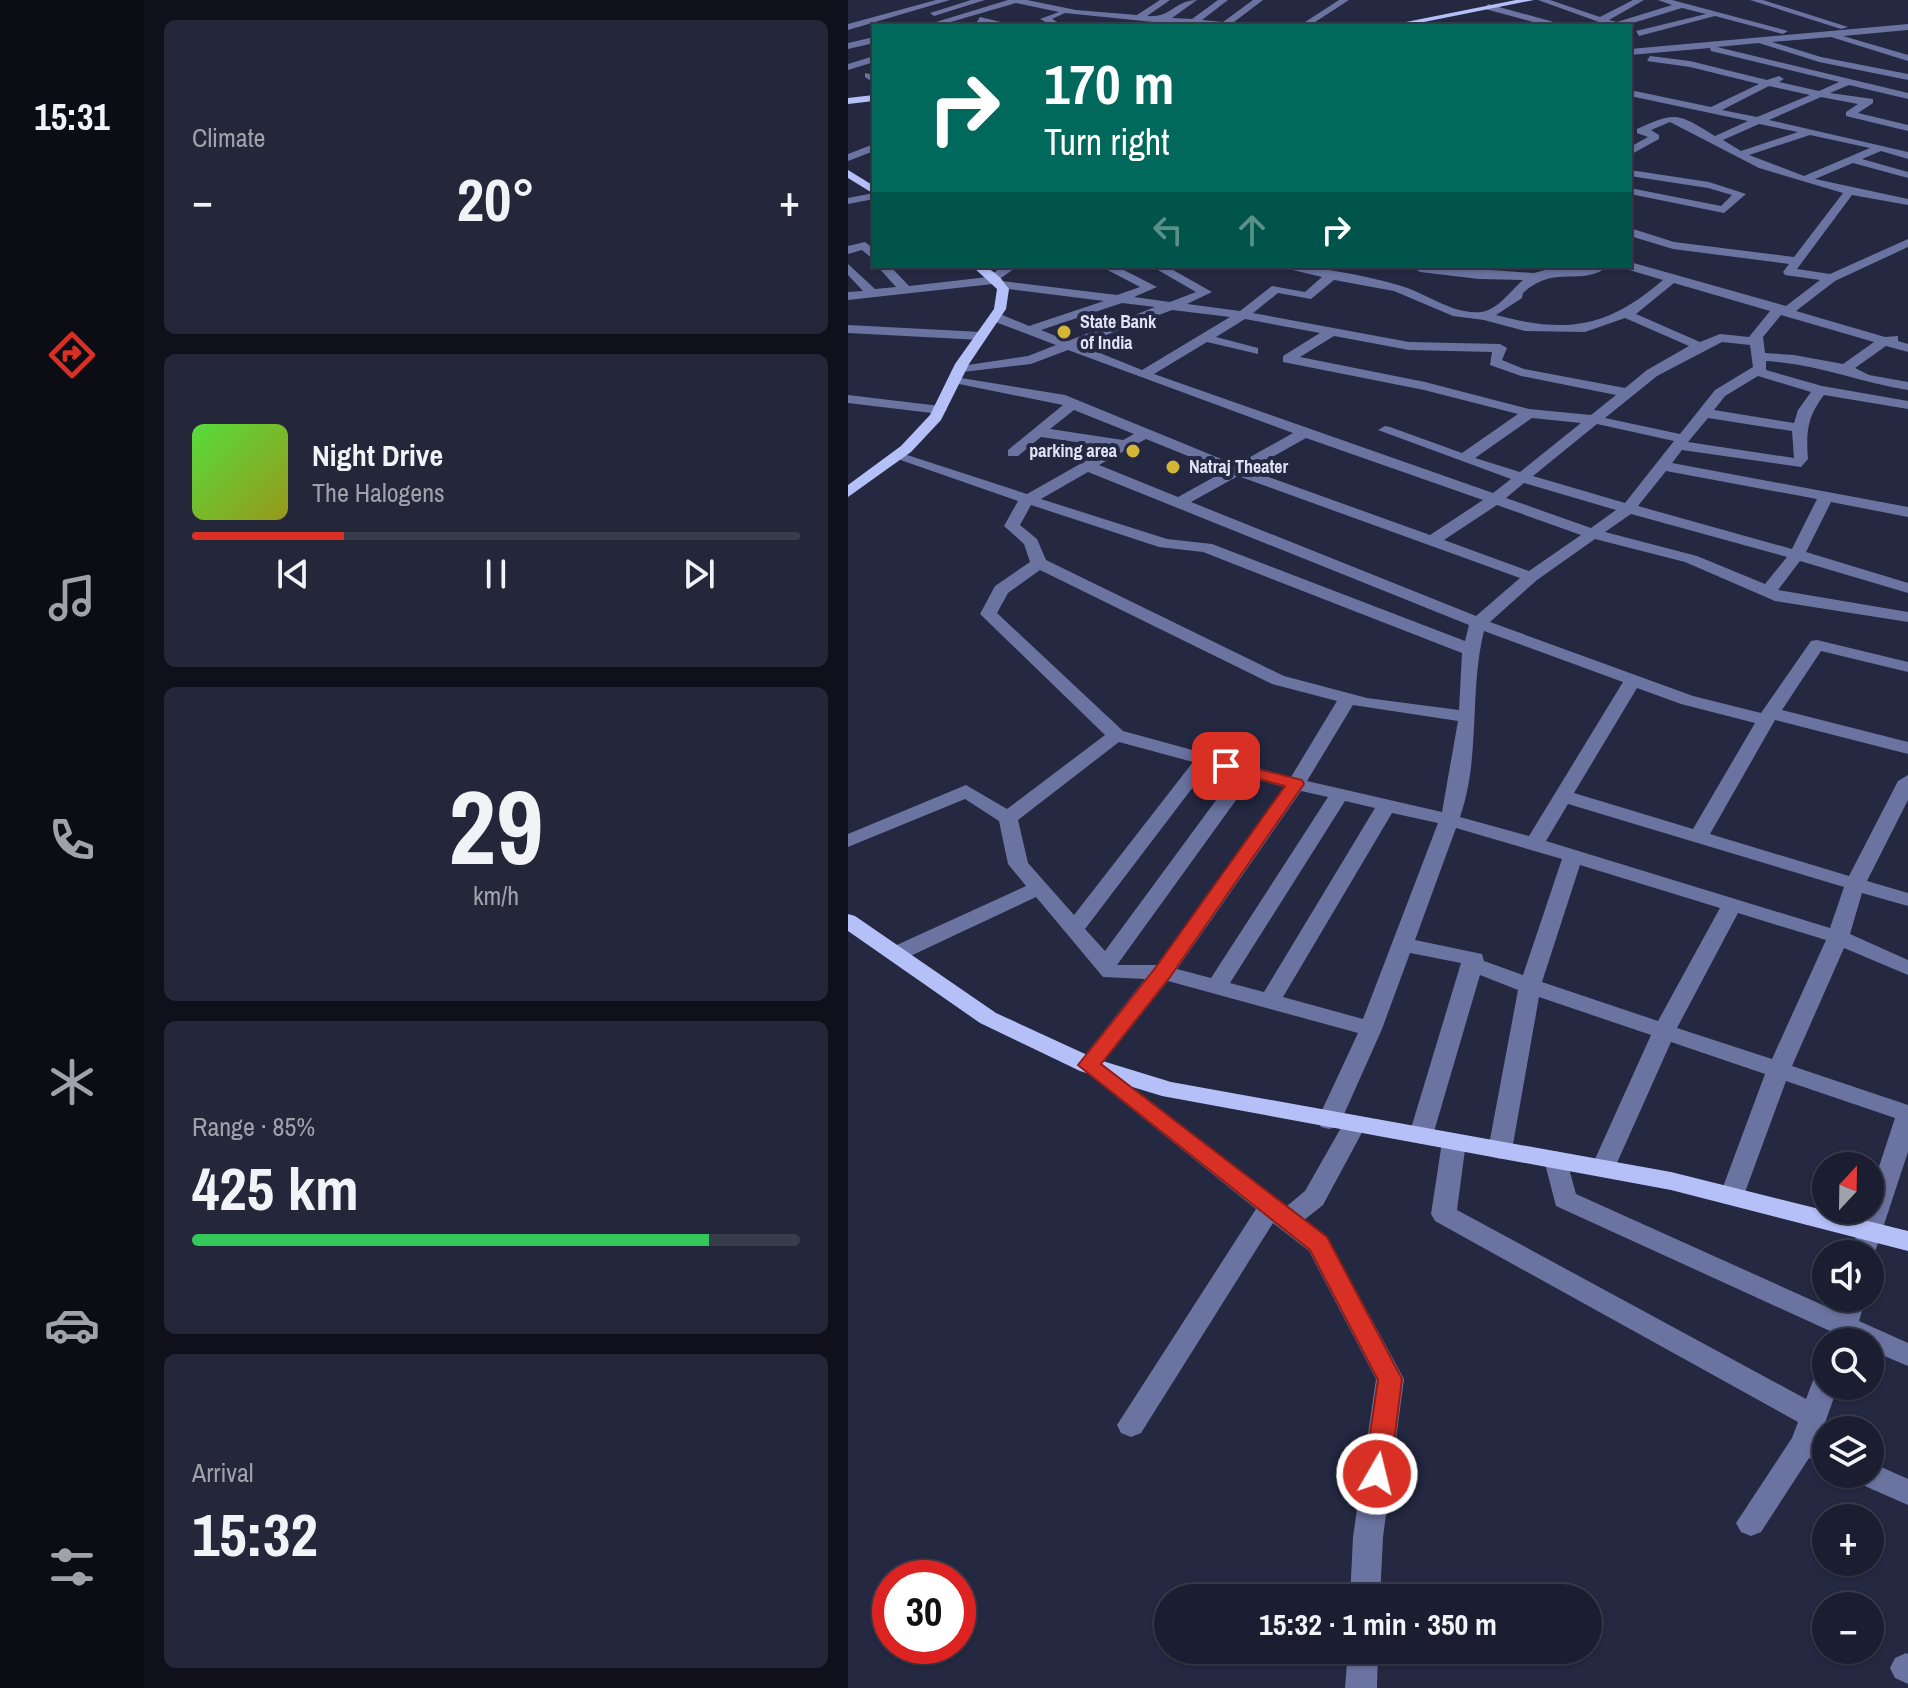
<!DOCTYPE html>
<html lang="en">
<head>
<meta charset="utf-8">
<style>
	:root { --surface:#1b1e31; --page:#242739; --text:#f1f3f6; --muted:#a0a2ab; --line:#393c4d; --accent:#d93025 }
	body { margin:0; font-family:"Archivo Narrow",sans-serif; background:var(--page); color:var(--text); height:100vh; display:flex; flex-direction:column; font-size:30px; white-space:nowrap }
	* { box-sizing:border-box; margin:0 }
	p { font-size:26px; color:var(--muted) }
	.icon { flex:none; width:44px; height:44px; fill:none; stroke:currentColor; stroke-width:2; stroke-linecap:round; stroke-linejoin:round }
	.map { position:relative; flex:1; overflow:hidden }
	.panel { display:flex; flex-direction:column; gap:20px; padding:20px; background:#0f101b; width:704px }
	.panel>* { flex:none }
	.guide { position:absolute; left:24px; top:24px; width:760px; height:244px; border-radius:0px; box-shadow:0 2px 6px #0004,0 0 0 2px var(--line); background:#00695c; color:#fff; overflow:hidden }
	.needle { width:52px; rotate:22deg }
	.fabs { position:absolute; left:964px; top:1152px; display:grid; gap:16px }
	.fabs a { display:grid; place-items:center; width:72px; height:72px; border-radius:50%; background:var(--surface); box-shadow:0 2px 6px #0004,0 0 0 2px var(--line); font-size:40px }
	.speed { position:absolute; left:24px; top:1560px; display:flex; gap:16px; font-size:40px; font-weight:700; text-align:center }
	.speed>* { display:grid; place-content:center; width:104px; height:104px; border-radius:50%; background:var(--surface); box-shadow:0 2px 6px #0004,0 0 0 2px var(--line); line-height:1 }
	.speed .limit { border:12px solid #d22; background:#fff; color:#111 }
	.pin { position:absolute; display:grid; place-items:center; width:68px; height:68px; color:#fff; margin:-34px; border-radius:16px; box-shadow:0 4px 12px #0006 }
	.me { position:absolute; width:88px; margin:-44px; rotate:8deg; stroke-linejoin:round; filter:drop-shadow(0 0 6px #0008) }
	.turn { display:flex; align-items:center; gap:28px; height:168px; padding:0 40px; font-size:36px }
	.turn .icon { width:104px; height:104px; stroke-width:2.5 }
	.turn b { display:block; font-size:56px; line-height:68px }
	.lanes { display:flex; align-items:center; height:76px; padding:0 40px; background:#0003; justify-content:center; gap:40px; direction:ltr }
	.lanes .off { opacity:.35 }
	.big { font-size:60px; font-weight:700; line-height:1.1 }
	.panel .widget { flex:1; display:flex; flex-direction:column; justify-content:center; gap:12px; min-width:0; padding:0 28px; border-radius:12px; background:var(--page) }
	.panel .dial { align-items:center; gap:0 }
	.dial b { font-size:104px; line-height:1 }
	.song { display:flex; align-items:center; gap:24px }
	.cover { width:96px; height:96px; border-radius:12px; background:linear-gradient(135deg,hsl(110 70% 55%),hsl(60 70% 35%)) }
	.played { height:8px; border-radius:4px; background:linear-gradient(90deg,var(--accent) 25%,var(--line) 25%) }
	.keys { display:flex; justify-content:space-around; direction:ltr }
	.heat { display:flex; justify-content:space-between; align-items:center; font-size:44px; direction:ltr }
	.charge { height:12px; border-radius:6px; background:linear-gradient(90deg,#34c759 85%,var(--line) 0) }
	.trip { position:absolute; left:306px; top:1584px; width:448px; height:80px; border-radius:40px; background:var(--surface); box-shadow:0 2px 6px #0004,0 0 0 2px var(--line); font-weight:700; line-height:80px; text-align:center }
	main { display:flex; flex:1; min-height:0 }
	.menu { display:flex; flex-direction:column; width:144px; justify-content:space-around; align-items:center; background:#0b0c14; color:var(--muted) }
	.menu .icon { width:56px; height:56px }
	.menu .current { color:var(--accent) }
	.menu b { font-size:36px; color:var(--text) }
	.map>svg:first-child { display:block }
</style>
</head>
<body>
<main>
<nav class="menu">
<b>15:31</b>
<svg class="icon current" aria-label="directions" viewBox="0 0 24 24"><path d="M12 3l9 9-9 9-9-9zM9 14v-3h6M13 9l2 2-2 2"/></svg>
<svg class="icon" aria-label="music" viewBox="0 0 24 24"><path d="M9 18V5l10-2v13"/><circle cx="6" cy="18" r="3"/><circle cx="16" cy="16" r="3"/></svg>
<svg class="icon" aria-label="phone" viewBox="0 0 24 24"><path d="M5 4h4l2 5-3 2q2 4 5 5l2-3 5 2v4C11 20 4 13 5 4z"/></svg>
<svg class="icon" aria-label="climate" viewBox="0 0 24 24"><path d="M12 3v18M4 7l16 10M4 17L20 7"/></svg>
<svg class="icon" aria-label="car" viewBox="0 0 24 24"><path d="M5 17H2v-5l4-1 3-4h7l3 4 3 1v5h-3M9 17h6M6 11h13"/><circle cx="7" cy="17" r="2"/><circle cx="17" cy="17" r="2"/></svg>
<svg class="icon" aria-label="filters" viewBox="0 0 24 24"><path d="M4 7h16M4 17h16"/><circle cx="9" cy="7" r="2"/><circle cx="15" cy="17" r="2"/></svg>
</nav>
<section class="panel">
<div class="widget"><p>Climate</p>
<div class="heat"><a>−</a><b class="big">20°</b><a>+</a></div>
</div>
<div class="widget">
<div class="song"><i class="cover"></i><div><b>Night Drive</b><p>The Halogens</p></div></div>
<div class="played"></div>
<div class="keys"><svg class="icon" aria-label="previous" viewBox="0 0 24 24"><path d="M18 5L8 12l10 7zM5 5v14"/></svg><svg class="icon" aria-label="pause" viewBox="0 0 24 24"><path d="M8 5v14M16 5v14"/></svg><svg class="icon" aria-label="next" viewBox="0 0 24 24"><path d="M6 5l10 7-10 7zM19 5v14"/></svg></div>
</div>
<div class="widget dial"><b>29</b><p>km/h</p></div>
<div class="widget"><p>Range · 85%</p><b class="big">425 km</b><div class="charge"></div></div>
<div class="widget"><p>Arrival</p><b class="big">15:32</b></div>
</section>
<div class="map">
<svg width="1060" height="1688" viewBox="0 0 1060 1688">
	<rect width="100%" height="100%" fill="#242841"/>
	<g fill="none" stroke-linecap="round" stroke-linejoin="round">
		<!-- minor -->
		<path fill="#6b73a1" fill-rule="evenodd" d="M88,0H102L0,30V24Z
			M123,0H137L86,16L82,13Z
			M160,0H179L228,10L289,15L312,0H322L299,16C324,18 327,0 349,0L324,18L344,19L370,0H380L354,20L375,22L405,0H415L386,22L401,26H344L217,13L204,19L216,26H205L192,19L211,12L168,3L89,26H75Z
			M491,0H501L461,26H451Z
			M690,0H702L752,17L785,0H796L761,20L769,22L824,5L810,0H824L940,31L935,34L867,16L791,36L788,31L858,14L834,8L775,26H762Z
			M902,0H915L1000,27L993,29Z
			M640,4L713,24L714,26H700L637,9Z
			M132,17L161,24L162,26L129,22Z
			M1060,24V30L995,36L1060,55V61L983,37L924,42L973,57L1060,74V80L971,62L911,43L869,47L1060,93V99L1001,85L982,93L1025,99V103L1010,113L1060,125V131L998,116V112L1010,104L973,97L921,120L1060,152V159L1033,151L1014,159L1060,172V178L1005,163L967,179L1060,199V205L1004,195L949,269L982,274L1060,239V247L987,281L948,311L1037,337L1050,336V341L1060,344V352L1038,346L1007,368L1021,375L1060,382V390C1011,382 969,364 918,361V370L974,386L1060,401V409L976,395C959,417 958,432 960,459L953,467L834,450L824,463L1060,507V517L983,502L958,552L1060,583V593L952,561L930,590L1060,612V622L927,601L837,562L747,539L689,580L642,622L845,696L913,713L963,641L969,640L1060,662V672L973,651L934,710L1060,742V754L927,720L862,834L1001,876L1050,781L1060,775V800L1019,881L1060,893V906L1014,893L1002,934L1060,960V975L996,948L944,1066L1060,1105V1152L1024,1261L1022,1254H1002L1017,1210H1022V1194L1047,1118L938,1081L896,1195L893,1202L884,1204L875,1202L872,1195L917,1074L823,1042L764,1174L755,1177L746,1174L743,1168L803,1035L691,997L664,1150L661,1156L652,1159L643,1156L640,1150L670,990L632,975L585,1135L581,1141L573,1144L565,1141L561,1135L613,963L562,953L534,1029L493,1121L489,1127L481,1129L473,1127L469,1121L510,1033L320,981L254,1064L439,1206L457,1191L498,1119L506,1116L514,1119L518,1125L475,1205L456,1220L479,1237L556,1379L535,1537L532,1598H502L505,1537L528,1379L461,1251L425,1223L293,1433L283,1437L273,1433L269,1425L408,1209L229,1065L297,979L255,977L188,897L56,959H40L37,954L40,949L178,886L160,864L151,821L117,799L0,847V834L118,785L159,809L257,735L132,614L147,586L182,562L176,544L156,526L170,501L41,456L48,452L53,453L179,494L262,447L193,437L170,456H160V450L215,405L101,382V376L217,395L388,465L445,433L220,350L183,364L106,373V367L180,356L208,345L142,320V314H152L181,326L256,301L151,288L145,284L0,300V292L15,291L0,275V264L27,289L48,287L29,266H42L61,286L140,277L155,266H170L153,278L154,281L269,295L292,287L252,266H268L309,287L286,297L322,302L348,292L303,266H318L364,292L339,304L392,311L424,286L457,292L474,277L428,266C468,266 512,274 550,285C577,292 604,315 633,312C650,310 663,290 675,280L631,279L572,272L566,268L586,266L686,273L701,269L761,266C732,288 708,263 675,293L674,298L648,315C719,334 759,328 815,280L778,269L776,266H782V262L938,306L972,280L937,275L935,272L941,264L825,249L782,236V228L826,242L946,257L995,193L911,168L822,122L803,130L811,135V139L782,155V147L800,137L789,133V129C828,111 830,113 867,136L900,121L782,96V90L863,107L911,84L842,67L799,61L802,56L842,61L919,80L931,76L936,79L931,82L971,91L991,82L863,51L862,48L782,55V49ZM921,86L962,95L909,117L874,110ZM911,124L950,132L893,151L875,140ZM962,135L1022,148L956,176L901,155ZM486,280L546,291L605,316L636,320L677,331L737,332L777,318L841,346L799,370L777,388L676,369L654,360L659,348L652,344L561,342L405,313L430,293L463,299ZM826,283L922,311L901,337L872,334L852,342L788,314ZM274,303L307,307L220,341L193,330ZM324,310L382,317L294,370L232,345ZM933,315L1026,342L995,364L946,355L917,353L915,337ZM397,319L472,333L435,356V362L576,390L670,414L614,453L542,427L537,426L530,430L663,479L645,493L306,374L359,342L410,354V348L368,337ZM486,336L561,350L644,352L642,365L673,376L768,395L743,415L681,409L577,382L452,357ZM874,342L902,345L905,367L867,390L832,434L757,418L809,376ZM910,376L963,392L950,410L946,423L866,410L877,396ZM226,410L286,434L275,440L202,429ZM684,418L733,423L672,472L627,458ZM860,418L944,431L946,458L840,442ZM749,424L826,441L777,503L685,476ZM458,438L635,500L582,535L401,470ZM298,439L377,471L330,497L251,465ZM818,471L969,499L944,549L790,506ZM240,472L621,625L617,641L364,544L319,539L193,499ZM390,476L672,578L628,616L343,502ZM676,483L768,510L743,528L658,498ZM183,505L311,547L355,552L614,653L611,710L519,698L436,676L198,560L189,539L172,525ZM649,505L733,535L681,571L596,540ZM783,514L939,557L917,584L849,556L757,532ZM192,570L424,684L489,701L443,777L275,731L149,613L160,593ZM636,631L775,682L681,836L612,817C633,757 621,691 636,631ZM789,688L833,704L907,723L845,829L726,793ZM505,705L610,721L594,812L459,781ZM271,742L345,762L226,915L180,863L170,820ZM361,766L388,773L257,951L237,929ZM404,778L436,787L309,965H269ZM453,791L480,797L363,978L329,969ZM497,801L527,808L416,992L382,983ZM720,804L996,887L982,928L698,841ZM544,813L590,823L515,1019L435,997ZM608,828L714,859L675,975L636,961L634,954L567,940ZM732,865L872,908L810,1021L694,982ZM890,913L978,940L924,1059L829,1028Z
			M26,37V43L0,49V43Z
			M26,56V62L0,70V64Z
			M17,73L26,75V83L17,77Z
			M26,144V151L0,161V154Z
			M782,170L861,182L898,194L876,213L782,194V188L873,206L884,195L860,188L782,176Z
			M26,193V199L0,204V198Z
			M17,242L26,249V260L14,250L0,254V246Z
			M0,325L133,332L140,336L133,340L0,333Z
			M0,395L92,406L99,410L92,414L0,403Z
			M606,1133L614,1136L618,1142L609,1210L958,1399L968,1373L978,1370V1386H990L972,1437L978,1440V1465L961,1458L913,1532L903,1536L893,1532L888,1523L944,1438L950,1422L587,1221L583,1214L594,1142L598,1136Z
			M708,1151L717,1154L728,1194L988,1311L992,1298H1018L1011,1321L1060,1343V1366L1022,1350V1342H979L982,1331L708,1206L696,1160L699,1154Z
			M1022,1462L1060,1479V1505L1010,1483L1006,1474H1022Z
			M500,1650H530L529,1688H497Z
			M1058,1653L1060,1654V1684L1047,1678L1042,1668L1047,1658Z"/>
		<!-- major -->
		<path fill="#b5c0f9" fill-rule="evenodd" d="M668,0H686L556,26H538Z
			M26,95V101L0,104V98Z
			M0,170L26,186V194L0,178Z
			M124,266C143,266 150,274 161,289L158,309L121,364L93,420L63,452L0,497V485L53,446L82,415L107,364L146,309L149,289Z
			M0,914L7,916L148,1013L248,1059L323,1082L823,1172L1060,1231V1251L823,1190L314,1096L232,1071L132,1023L0,931Z"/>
	</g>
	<!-- route -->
	<path fill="#d93025" stroke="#8d1f18" stroke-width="2" d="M378,761L454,780L456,784L322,977L253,1064L479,1237L554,1379L542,1474L538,1481L529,1485L520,1481L516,1474L530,1380L462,1250L230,1065L308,967L437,786L372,769L369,766Z"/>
	<!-- markers -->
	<g fill="#d3b635" stroke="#242841" stroke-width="3">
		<circle cx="216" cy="332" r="8"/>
		<circle cx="285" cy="451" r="8"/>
		<circle cx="325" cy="467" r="8"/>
	</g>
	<g text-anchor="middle" stroke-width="8" stroke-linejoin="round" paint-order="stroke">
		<!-- far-poi labels -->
		<g font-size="18" font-weight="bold" fill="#e0e3f5" stroke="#242841" text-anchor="start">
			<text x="232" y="328">State Bank<tspan x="232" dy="21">of India</tspan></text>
			<text x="269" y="457" text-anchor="end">parking area</text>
			<text x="341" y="473">Natraj Theater</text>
		</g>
	</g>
</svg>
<div class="fabs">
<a><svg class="needle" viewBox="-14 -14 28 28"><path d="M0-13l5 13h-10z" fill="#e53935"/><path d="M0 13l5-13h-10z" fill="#a0a2ab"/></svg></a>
<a><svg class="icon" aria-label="sound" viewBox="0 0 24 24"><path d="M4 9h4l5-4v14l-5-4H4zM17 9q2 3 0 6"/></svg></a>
<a><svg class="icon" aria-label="search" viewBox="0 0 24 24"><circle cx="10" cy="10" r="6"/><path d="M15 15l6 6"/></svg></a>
<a><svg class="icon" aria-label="layers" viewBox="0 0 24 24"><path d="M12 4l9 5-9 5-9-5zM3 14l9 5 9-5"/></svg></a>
<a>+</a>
<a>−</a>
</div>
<div class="speed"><div class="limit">30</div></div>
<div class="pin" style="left:378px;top:766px;background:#d93025"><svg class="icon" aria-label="arrive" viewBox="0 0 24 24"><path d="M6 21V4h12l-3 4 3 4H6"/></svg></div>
<svg class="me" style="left:529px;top:1474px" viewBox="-20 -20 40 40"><circle r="17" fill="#d93025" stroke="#fff" stroke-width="3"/><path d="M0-11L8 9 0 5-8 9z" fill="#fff"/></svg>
<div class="trip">15:32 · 1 min · 350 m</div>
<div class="guide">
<div class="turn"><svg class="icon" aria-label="right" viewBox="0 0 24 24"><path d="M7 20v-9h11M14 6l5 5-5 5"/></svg><div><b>170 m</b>Turn right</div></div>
<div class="lanes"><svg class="icon off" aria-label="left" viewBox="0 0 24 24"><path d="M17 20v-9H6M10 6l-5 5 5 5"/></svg><svg class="icon off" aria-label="ahead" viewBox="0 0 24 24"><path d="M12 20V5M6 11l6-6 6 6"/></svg><svg class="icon" aria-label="right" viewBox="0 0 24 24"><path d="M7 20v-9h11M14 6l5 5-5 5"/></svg></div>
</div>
</div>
</main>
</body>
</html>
